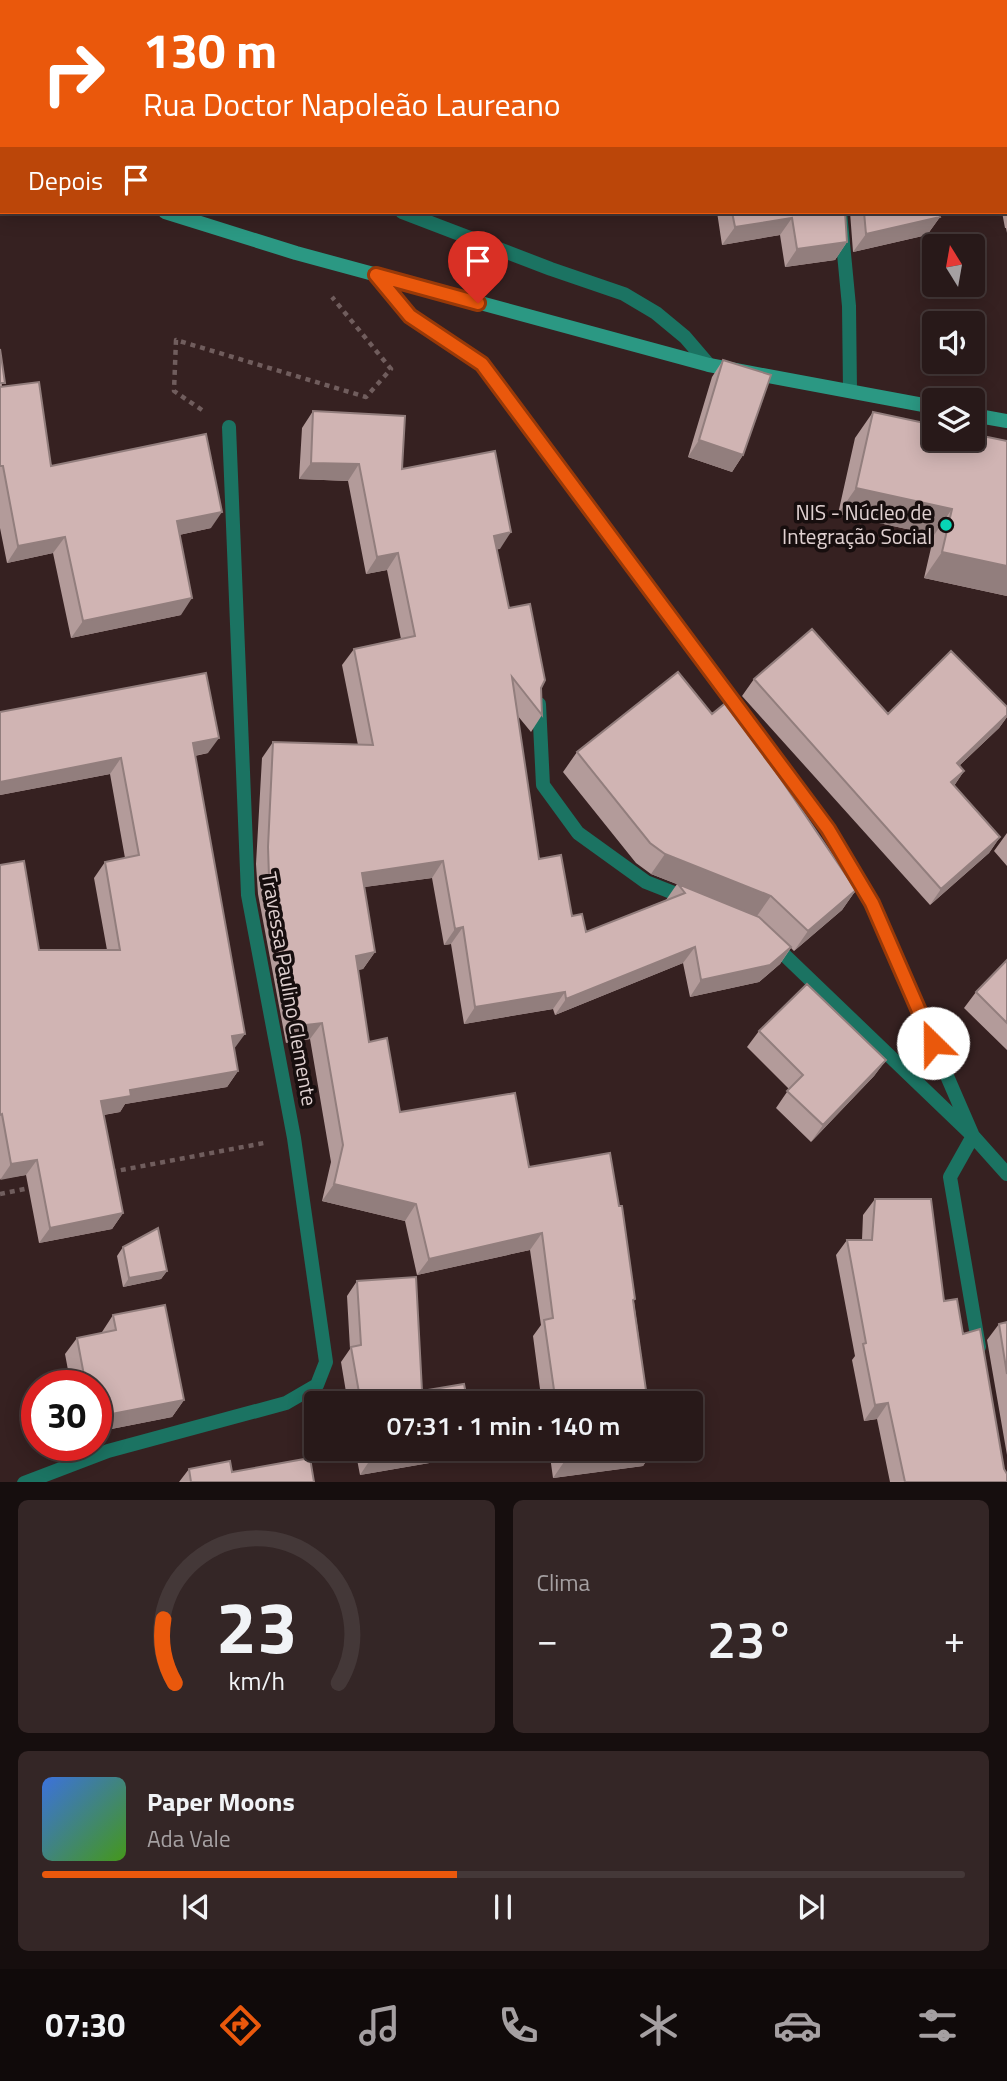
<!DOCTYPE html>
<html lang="pt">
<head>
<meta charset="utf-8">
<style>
	:root { --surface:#281919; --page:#342626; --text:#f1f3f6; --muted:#a5a0a2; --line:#443838; --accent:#ea580c }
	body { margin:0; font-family:"Titillium Web",sans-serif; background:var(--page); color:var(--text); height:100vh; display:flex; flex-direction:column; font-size:26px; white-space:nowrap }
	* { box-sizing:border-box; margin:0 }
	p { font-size:23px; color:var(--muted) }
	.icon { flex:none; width:38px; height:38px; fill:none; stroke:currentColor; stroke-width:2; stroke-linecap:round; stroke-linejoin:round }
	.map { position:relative; height:1482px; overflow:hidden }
	.panel { display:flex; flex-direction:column; gap:18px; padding:18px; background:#160e0e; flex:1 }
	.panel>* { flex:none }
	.top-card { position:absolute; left:0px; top:0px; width:1008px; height:214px; box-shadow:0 4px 18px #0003,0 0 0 2px var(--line); background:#ea580c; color:#fff; overflow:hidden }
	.needle { width:46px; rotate:349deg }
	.buttons { position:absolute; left:922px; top:234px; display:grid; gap:14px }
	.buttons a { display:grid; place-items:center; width:63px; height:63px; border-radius:7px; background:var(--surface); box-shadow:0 4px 18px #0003,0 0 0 2px var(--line); font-size:35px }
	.speed { position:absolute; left:21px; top:1370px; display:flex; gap:14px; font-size:35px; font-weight:700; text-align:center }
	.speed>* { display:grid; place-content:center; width:91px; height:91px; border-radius:50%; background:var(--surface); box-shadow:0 4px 18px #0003,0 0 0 2px var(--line); line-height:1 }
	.speed .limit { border:10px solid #d22; background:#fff; color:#111 }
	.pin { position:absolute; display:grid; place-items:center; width:60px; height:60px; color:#fff; margin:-72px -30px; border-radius:50% 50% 50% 0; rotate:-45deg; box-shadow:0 0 7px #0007 }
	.pin .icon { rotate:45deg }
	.me { position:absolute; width:77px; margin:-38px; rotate:337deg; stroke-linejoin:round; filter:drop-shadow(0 0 5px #0008) }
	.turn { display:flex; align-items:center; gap:24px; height:147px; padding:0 28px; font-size:32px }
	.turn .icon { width:91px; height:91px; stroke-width:2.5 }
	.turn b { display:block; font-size:49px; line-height:60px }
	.then { display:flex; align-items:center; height:66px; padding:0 28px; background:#0003; gap:14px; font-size:26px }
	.big { font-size:52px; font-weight:600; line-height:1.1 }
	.panel .widget { flex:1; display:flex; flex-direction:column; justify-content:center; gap:10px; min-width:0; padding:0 24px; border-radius:10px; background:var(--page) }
	.panel .dial { align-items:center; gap:0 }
	.dial svg { height:182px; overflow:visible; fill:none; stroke:var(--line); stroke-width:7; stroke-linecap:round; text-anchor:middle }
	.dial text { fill:var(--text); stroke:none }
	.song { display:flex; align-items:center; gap:21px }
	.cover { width:84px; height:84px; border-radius:10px; background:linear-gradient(135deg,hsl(220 70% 55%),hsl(100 70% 35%)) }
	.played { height:7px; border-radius:4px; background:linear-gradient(90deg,var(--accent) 45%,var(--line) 45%) }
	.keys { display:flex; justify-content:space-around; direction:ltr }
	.heat { display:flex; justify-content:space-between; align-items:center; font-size:38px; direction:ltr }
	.panel .tiles { flex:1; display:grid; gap:18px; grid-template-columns:1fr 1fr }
	.widget:last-child { grid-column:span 2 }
	.trip { position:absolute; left:304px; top:1391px; width:399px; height:70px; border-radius:7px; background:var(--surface); box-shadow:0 4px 18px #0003,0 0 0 2px var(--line); font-weight:600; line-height:70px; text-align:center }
	.dock { display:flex; height:112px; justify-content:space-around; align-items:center; background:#100a0a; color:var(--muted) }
	.dock .icon { width:49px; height:49px }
	.dock .active { color:var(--accent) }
	.dock b { font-size:32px; color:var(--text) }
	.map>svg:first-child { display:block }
</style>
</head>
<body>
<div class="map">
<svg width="1007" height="1483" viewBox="0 0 1007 1483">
	<rect width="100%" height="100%" fill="#362121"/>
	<!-- green -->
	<path fill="#5a171d" d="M408,0H568V2H407Z"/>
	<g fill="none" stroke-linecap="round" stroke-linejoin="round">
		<!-- path -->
		<path stroke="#705d5d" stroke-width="4.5" stroke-dasharray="5 5" stroke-linecap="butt" d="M202,410L174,391L176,340L366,397L391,369L332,297
			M111,1172L264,1143
			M0,1194L34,1187"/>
		<!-- lane -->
		<path stroke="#1b7362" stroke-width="14" d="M804,0V2
			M840,212L849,306L850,391"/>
		<!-- street -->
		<path stroke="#1b7362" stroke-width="14" d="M190,0V2
			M402,212L551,269L624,294L656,313L685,337L709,365
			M376,275L409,316L482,364L828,829L872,903L973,1136L950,1177L979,1347
			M539,704L543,785L578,833L646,882L689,899
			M773,944L973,1136L1007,1174
			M24,1483L108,1451L286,1403L317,1385L326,1362L294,1138L248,895L229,427"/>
		<!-- secondary -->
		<path stroke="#2b9883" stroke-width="14" d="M0,160L2,161
			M165,212L296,253L709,365L934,407
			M973,415L1007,421"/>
	</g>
	<!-- wall -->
	<path fill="#b39b9a" d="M0,0H70L69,2H2V14H0Z
		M580,0H706V2H579Z
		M1006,79H1007V233L1006,228H1005L1002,212H1006Z
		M717,212H845L847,242L835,260L785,267L780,235L722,245Z
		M850,212H938L940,217L927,235L853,252Z
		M0,349L2,387L51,466L211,528L179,535L181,615L71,638L53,553L7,563L0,528Z
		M723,360L743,455L732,472L688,457L712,377Z
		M313,411L402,469L500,549H496L509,608L541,688L542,715L531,732L517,715L539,859L572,916L586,932L666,900L677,884L651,874L636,863L563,772L577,752L856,890L842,910L794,951L791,948L780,964L759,982L690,997L683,963L555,1015L553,1009L464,1024L451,944L444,945L432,878L364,887L375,952L363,969L358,970L369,1042L400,1112L529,1167L634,1302L648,1404H542L533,1336L541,1325L530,1250L417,1275L405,1221L322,1201L331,1162L310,1039L286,1043L258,894L256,864L262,758L273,742L358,745L342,665L354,649L401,639L387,570L366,574L348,481L299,479L302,428Z
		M873,412L934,425L1007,596L924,578L934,535L838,514L855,438Z
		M754,679L888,714L1007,707V717L999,728L959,766L964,771L954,786L1000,837L989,853L930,905L742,696Z
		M0,712L208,753L195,756L234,1049L238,1071L227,1087L125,1104L120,1112L104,1115L123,1213L112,1229L39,1243L26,1175L0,1179V865L39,950H107L94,878L105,862L125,858L110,774L0,795Z
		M1007,833V866L994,851Z
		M1007,960V1050L964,1008L976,992Z
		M759,1031L886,1060L874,1076L811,1142L776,1108L789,1089L747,1047Z
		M875,1199L944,1301L963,1334L1007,1482H890L877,1419L864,1421L852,1360L855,1356L836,1255L847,1240H862L863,1215Z
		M123,1247L167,1271L161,1279L123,1287L117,1256Z
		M357,1281L422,1391L468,1404H348L341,1362L350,1349L347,1296Z
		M113,1315L184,1400L172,1417L96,1432V1386H71L65,1354L77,1338L102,1333V1332Z
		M1007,1322V1455L987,1340L999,1324Z
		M355,1449H470L464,1457L360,1475Z
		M549,1449H654L643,1466L553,1478Z
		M189,1469L232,1472L314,1482H179Z"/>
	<!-- shaded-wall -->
	<path fill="#927e7d" d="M9,0H70L69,2H7Z
		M940,217L927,235L853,252L866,234Z
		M792,218L780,235L722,245L735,227Z
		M847,242L835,260L785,267L797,249Z
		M699,440L743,455L732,472L688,457Z
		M311,463L359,464L348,481L299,479Z
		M856,488L952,509L934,535L838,514Z
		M222,512L211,528L165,538L177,521Z
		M511,532L500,549L482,552L494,536Z
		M65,537L53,553L7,563L18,546Z
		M942,552L1007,566V596L924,578Z
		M398,553L387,570L366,574L377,557Z
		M192,598L181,615L71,638L83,621Z
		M1007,715V717L999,728L945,779L957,763Z
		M219,738L208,753L182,758L193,743Z
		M121,758L110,774L0,795V782Z
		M964,771L953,787L951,782Z
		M1000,837L989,853L930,905L941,889Z
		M665,854L771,896L757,916L651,874Z
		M443,861L432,878L350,889L362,873Z
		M856,890L842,910L794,951L808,931Z
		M463,927L451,944L444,945L455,929Z
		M695,947L683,963L555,1015L566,999Z
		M791,947L780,964L759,982L690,997L701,980Z
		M375,952L363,969L344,972L356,956Z
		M565,992L553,1009L464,1024L475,1007Z
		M322,1023L310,1039L286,1043L297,1026Z
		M245,1034L234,1049L232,1036Z
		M886,1060L874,1076L811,1142L823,1125Z
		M238,1071L227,1087L125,1104L120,1112L90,1117L101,1101L130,1090Z
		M37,1160L26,1175L0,1180L11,1164Z
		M334,1184L416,1204L405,1221L322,1201Z
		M123,1213L112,1229L39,1243L50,1228Z
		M542,1233L530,1250L417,1275L429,1259Z
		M167,1271L161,1279L123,1287L129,1278Z
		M184,1400L172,1417L96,1432V1417Z
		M888,1403L877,1419L864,1421L875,1405Z
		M435,1449H470L464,1457L360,1475L370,1460Z
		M654,1449L643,1466L553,1478L564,1462Z"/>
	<!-- building -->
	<path fill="#d0b4b3" stroke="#927e7d" stroke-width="2" d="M598,0H706V2H599Z
		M1006,79H1007L1006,175Z
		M732,212H845L847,242L797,249L792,218L735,227Z
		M864,212H938L940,217L866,234Z
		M0,349L5,383H0Z
		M723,360L771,375L743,455L699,440Z
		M39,382L51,466L206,434L222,512L177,521L192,598L83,621L65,537L18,546L3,466H0V387Z
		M313,411L405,416L402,469L495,451L511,532L494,536L509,608L530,604L545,680L541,688L542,715L512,677L539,859L561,855L572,916L582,914L586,932L685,893L678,884L759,917L791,947L770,965L701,980L695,947L566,999L565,992L475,1007L463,927L455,929L443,861L362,873L375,952L356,956L369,1042L387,1038L400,1112L515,1093L529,1167L610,1153L619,1206H622L635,1299L633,1300L648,1404H556L544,1320L553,1318L542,1233L429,1259L416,1204L334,1184L343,1145L322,1023L297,1026L269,877L268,847L273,742L373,745L354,649L415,636L398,553L377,557L359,464L311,463Z
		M873,412L934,425V439H973V434L1007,441V566L942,552L952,509L856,488Z
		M812,629L888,714L951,651L1007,707V715L957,763L964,771L951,782L1000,837L941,889L754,679Z
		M678,672L712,714L728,701L856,890L808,931L771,896L665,854L650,843L577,752Z
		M206,673L219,738L193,743L245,1034L232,1036L238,1071L130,1090L131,1096L101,1101L123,1213L50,1228L37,1160L11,1164L2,1114L0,1115V865L24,861L39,950H120L105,862L139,855L121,758L0,782V712Z
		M1007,960V1023L976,992Z
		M807,984L886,1060L823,1125L787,1091L803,1075L759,1031Z
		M875,1199H931L944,1301L957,1299L963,1334L980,1329L1004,1469L1007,1474V1482H905L888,1403L875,1405L863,1344L866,1343L847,1240H872Z
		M158,1228L167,1271L129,1278L123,1247Z
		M416,1277L422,1391L464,1384L468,1404H361L351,1347L361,1345L357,1281Z
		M165,1305L184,1400L96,1417V1386H86L77,1338L116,1330L113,1315Z
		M1007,1322V1374L999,1324Z
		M368,1449H435L370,1460Z
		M563,1449H654L564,1462Z
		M310,1458L314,1482H191L189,1469L230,1461L232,1472Z"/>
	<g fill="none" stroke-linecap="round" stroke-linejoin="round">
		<defs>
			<path id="route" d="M478,303L376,275L410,316L482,364L828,829L872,903L933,1043"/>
		</defs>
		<!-- route casing -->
		<use href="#route" stroke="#983908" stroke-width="18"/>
		<!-- route -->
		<use href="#route" stroke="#ea580c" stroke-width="12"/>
	</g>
	<!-- markers -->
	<circle fill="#08d5b5" stroke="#170e0e" stroke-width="2.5" cx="946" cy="525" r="7"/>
	<g text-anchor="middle" stroke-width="7" stroke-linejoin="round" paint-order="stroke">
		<!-- poi labels -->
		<g font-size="21" fill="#e0d1d1" stroke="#170e0e" text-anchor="end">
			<text x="932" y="520">NIS - Núcleo de<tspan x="932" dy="24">Integração Social</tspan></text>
		</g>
		<!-- street labels -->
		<g font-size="21" fill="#e0d1d1" stroke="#170e0e">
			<text transform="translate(289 989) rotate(80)" y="7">Travessa Paulino Clemente</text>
		</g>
	</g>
</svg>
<div class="buttons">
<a><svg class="needle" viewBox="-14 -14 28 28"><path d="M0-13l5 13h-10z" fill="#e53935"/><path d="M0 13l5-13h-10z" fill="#a5a0a2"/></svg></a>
<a><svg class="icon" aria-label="sound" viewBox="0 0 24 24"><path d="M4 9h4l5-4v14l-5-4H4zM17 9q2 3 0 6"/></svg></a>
<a><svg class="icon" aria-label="layers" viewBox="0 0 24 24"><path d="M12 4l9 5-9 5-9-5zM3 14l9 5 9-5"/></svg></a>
</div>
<div class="speed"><div class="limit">30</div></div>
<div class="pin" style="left:478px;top:303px;background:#d93025"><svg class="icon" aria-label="arrive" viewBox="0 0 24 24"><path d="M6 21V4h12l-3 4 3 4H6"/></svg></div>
<svg class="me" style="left:933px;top:1043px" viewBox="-20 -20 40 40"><circle r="19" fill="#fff"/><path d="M0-13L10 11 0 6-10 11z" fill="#ea580c"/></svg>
<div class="trip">07:31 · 1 min · 140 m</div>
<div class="top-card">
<div class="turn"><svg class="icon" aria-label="right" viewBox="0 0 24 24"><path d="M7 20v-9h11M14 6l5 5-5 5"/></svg><div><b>130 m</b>Rua Doctor Napoleão Laureano</div></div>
<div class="then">Depois<svg class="icon" aria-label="arrive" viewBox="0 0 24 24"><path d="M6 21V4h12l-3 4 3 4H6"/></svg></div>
</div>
</div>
<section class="panel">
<div class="tiles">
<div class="widget dial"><svg viewBox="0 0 100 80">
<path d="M14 69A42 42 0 1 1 86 69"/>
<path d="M14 69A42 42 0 0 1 9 41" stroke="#ea580c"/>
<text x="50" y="56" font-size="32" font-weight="700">23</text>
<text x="50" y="72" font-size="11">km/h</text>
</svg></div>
<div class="widget"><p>Clima</p>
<div class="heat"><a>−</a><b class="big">23°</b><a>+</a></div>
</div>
<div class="widget">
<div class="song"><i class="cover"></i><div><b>Paper Moons</b><p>Ada Vale</p></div></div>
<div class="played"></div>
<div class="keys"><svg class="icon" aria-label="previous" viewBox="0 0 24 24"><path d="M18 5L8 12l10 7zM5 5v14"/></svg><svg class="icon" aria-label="pause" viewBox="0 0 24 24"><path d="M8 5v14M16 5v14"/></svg><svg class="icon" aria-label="next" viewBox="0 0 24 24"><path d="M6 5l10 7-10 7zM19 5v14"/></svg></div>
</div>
</div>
</section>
<nav class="dock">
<b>07:30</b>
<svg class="icon active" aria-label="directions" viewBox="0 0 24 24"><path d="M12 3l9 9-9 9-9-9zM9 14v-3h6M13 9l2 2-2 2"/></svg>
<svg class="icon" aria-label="music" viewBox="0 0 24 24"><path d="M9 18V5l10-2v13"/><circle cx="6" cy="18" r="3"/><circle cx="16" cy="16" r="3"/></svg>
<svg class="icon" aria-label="phone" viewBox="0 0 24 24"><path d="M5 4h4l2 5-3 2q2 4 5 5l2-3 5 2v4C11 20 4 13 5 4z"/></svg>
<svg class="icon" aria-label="climate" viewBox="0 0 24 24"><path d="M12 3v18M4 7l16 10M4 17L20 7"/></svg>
<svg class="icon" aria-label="car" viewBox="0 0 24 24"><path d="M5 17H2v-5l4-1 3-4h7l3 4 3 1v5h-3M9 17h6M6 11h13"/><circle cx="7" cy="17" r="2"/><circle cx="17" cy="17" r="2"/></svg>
<svg class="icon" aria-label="filters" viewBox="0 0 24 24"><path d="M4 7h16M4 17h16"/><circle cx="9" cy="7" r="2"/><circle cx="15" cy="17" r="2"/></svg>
</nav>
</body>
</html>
